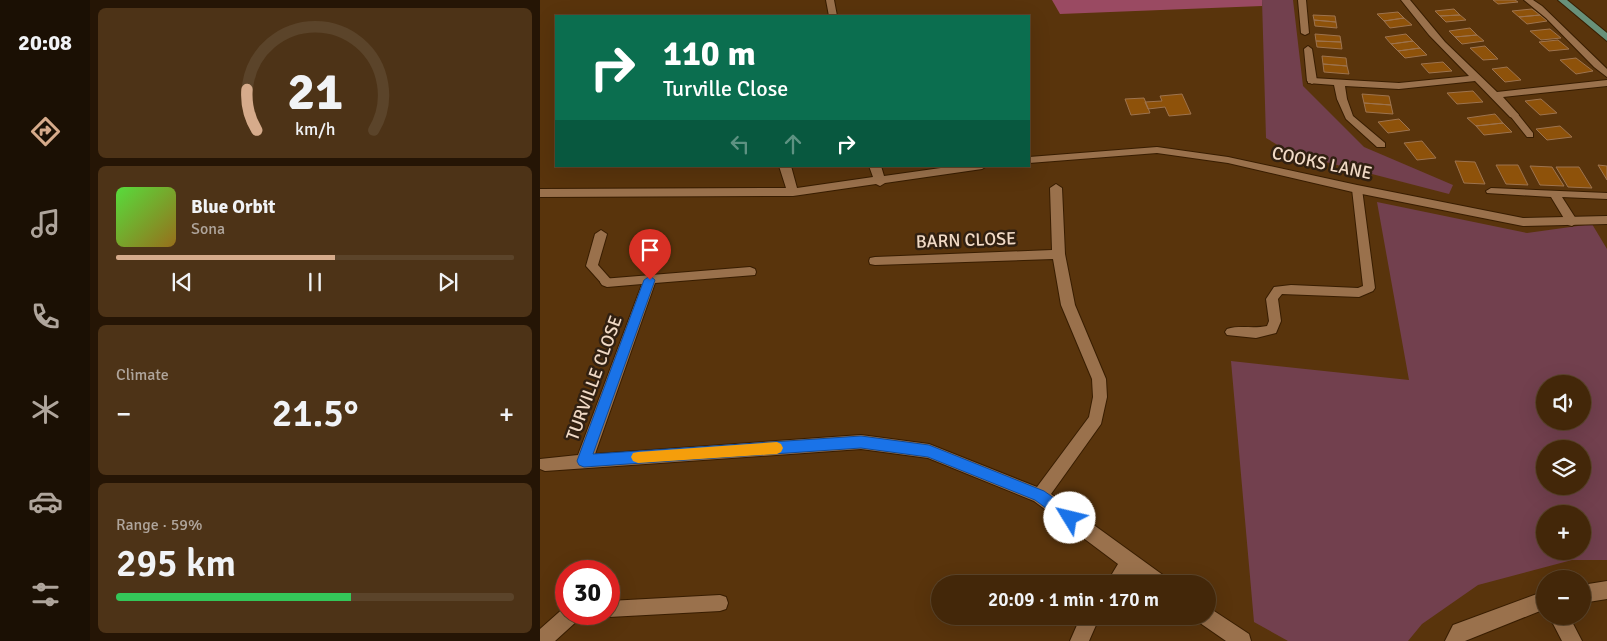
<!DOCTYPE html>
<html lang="en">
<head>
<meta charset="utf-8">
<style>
	:root { --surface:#432709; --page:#4d3317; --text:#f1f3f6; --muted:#afa59c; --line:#5b442a; --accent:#d6ab8b }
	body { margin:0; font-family:Signika,sans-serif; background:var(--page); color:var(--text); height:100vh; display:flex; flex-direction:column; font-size:19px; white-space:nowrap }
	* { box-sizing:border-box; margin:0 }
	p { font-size:16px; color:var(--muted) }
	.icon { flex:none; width:28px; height:28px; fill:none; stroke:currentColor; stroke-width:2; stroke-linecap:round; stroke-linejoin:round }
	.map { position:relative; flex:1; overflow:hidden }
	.details { display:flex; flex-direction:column; gap:8px; padding:8px; background:#251505; width:450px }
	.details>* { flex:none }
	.top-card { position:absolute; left:15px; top:15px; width:475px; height:152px; border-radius:0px; box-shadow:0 5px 20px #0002,0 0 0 1px var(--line); background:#0b6e4f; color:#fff; overflow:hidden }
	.tools { position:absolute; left:996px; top:375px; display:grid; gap:10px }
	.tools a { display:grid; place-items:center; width:55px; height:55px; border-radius:50%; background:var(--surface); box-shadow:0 5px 20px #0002,0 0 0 1px var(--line); font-size:25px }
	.speed { position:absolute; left:15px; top:560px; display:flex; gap:10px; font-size:25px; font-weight:700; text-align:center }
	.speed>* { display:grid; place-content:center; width:65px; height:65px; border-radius:50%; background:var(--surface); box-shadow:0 5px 20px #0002,0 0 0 1px var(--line); line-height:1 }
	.speed .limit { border:8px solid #d22; background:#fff; color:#111 }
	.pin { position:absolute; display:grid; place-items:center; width:42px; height:42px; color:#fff; margin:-51px -21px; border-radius:50% 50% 50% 0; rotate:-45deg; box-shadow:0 0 5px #0007 }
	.pin .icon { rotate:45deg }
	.me { position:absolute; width:55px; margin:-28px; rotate:306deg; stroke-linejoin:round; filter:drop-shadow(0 0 4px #0008) }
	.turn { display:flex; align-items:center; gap:18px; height:105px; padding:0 25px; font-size:22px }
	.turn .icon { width:65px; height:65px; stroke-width:2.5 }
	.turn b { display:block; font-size:35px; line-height:42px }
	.lanes { display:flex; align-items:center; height:48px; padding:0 25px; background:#0003; justify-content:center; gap:25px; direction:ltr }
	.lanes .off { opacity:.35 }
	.big { font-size:38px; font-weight:600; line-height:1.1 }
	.details .card { flex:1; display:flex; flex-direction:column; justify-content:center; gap:8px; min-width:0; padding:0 18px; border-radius:8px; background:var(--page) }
	.details .dial { align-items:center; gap:0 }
	.dial svg { height:130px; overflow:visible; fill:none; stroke:var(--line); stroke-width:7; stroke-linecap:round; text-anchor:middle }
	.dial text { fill:var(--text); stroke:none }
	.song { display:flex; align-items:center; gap:15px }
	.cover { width:60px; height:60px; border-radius:8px; background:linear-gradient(135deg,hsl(110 70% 55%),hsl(40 70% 35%)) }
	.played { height:5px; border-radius:2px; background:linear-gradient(90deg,var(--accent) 55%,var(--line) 55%) }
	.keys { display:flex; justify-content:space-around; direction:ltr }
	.heat { display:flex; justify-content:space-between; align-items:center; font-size:28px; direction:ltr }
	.charge { height:8px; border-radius:4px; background:linear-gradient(90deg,#34c759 59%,var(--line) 0) }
	.trip { position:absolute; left:391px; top:575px; width:285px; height:50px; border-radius:25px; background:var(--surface); box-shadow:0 5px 20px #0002,0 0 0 1px var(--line); font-weight:600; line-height:50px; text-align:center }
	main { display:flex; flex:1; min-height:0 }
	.dock { display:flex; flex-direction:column; width:90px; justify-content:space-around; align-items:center; background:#1b1004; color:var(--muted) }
	.dock .icon { width:35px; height:35px }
	.dock .on { color:var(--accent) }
	.dock b { font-size:22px; color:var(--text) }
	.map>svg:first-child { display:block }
</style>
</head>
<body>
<main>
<nav class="dock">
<b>20:08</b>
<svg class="icon on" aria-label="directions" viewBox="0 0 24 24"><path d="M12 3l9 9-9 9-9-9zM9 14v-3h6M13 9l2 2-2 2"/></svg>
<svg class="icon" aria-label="music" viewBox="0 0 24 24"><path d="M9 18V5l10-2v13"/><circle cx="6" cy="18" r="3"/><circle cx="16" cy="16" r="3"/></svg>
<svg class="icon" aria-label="phone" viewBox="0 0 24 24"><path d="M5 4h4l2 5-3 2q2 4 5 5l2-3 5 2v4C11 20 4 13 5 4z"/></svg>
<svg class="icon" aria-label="climate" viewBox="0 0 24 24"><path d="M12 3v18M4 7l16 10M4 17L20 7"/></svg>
<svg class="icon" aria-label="car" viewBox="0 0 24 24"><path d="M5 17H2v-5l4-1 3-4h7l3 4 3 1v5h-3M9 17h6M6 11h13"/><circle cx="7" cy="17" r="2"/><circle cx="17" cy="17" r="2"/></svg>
<svg class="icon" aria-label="filters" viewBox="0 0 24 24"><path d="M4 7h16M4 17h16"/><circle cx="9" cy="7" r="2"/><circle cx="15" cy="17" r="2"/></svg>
</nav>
<section class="details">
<div class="card dial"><svg viewBox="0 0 100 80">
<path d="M14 69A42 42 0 1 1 86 69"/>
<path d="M14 69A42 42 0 0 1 8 44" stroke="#d6ab8b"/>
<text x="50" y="56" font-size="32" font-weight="700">21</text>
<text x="50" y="72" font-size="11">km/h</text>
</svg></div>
<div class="card">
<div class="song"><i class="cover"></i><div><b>Blue Orbit</b><p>Sona</p></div></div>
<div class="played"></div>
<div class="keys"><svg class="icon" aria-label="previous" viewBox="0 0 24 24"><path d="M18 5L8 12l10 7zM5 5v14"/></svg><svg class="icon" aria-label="pause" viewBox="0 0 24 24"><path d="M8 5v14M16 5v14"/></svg><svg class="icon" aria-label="next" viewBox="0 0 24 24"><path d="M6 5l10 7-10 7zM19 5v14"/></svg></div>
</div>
<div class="card"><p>Climate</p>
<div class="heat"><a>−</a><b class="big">21.5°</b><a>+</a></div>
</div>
<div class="card"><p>Range · 59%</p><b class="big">295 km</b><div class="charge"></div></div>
</section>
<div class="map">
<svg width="1067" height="641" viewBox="0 0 1067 641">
	<rect width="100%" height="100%" fill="#59340c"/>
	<!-- green -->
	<path fill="#72404e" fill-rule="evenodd" d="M722,0H753L763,86L824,147L913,185L909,194L751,153L726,138Z
		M837,202L987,233L1052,224L1067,249V560H1032L938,585L882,624L868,641H748L714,622L691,361L869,380ZM1005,384H1042V421H1005ZM1005,449H1042V486H1005ZM1005,514H1042V551H1005Z"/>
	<!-- forest -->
	<path fill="#9a4a62" d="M512,0H722V6L520,14Z"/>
	<!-- building -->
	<path fill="#8e520a" stroke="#9d734e" d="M953,0H975L978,2L958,4Z
		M914,9L920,15L900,16L895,11Z
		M992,9L1000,15L979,17L972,11Z
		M858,12L864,18L844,21L837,14Z
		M773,15L795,16L796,22L774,20Z
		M920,15L926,20L906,22L900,16Z
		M1000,15L1007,21L987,24L979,17Z
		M864,18L872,25L850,28L844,21Z
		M774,20L796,22L797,28L775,26Z
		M930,28L937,35L915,37L909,31Z
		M1010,29L1021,38L1001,40L990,31Z
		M775,34L800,36L801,42L776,41Z
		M866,34L873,41L851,44L845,37Z
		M937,35L944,41L922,44L915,37Z
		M1018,40L1029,49L1009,51L999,42Z
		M776,41L801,42L802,49L777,47Z
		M873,41L880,48L858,51L851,44Z
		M945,46L958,59L943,60L930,48Z
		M880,48L887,55L865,58L858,51Z
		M782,56L806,58L807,66L783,64Z
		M1036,58L1053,71L1036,74L1020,60Z
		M903,62L912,71L889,73L881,64Z
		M783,64L807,66L809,74L784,72Z
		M967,67L981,80L965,82L952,69Z
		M933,91L943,102L917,104L907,93Z
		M642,94L651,114L629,116L625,107L608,109L605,102L622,101L620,96Z
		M822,94L849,96L851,105L824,103Z
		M604,98L610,113L591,115L585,99Z
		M1001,99L1017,113L1000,115L985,101Z
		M824,103L851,105L853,114L826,112Z
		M955,114L963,123L936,126L927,118Z
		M859,119L870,130L848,133L838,122Z
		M963,123L972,132L944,135L936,126Z
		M1020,126L1032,137L1007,140L996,129Z
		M882,141L896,158L877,160L864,143Z
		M915,161L935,162L945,184L924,183Z
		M956,165H978L988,185L966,184Z
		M1058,165L1067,166V180Z
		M990,166L1012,167L1024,186L1000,185Z
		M1016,167H1039L1052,188L1028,187Z"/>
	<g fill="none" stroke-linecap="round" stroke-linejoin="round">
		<defs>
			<path id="service" d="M758,0H766L769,33L765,35L761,33Z
				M984,0H993L1002,6L1067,69V77L1054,67L1006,18Z
				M768,46L772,49L777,81L772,84L767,81L764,49Z
				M802,96L807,99L813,116L845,143V147H837L806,119L797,99Z
				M974,112L977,113L993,133V137H987L971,117V113Z
				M817,186L822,189L835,288L833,291L819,297L742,294L738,299L741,321L736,333L716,338L687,335L685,332L687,329C699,325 714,329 727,326L729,321L726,299L734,287L751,285L818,288L823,286L812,189Z
				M951,188L1067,193V199L1022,197L1038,222L1032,226L1028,225L1011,197L947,193L946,191Z
				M61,230L67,234L58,265L73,282L67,286L63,285L46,266L55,234Z
				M180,595L186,597L188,603L186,609L180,611L69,617L63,614H69V601Z"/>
			<path id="minor" d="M286,0H294L297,16H289Z
				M861,0H870L905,42L957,92L1067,80V86L963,97L979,115L974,118L970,117L935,81L859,89L805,86L807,99L802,102L797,99L794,85L768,83V79L772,78L859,83L929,76L889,35Z
				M617,147L688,157L817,185L983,218L1067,216V224L983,226L817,193L688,163L617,153L489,163V157Z
				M239,166H251L257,188L333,177L329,166H341L344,176L415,166H447L442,169L345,183L340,186L336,184L253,196L0,197V189L246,188Z
				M516,184L522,188L525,254L535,305L566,379L567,397L561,424L511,494L627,578L630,584H606L592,574L586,584H566L578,564L494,501L388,458L321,449L5,471L0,469V459L38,455L102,284L67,287L62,285L60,282L62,279L210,267L215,269L216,272L215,275L115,283L55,454L321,435L389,444L497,487L549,417L553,397L552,379L521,305L513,259L335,265L330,264L329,261L330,258L335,257L512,250L510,188Z
				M1067,581V599L1042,603V585Z
				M1005,591V609L925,641H905L913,625Z
				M26,606V614H39L37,621L15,641H0V629Z
				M668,607L709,634L711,641H686L660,623L658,616H668Z
				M541,616H560L549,641H530Z
				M1009,616H1029L1042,641H1022Z"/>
			<path id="primary" d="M1018,0H1027L1067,33V41Z"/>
		</defs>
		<!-- service casing -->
		<use href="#service" stroke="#381d01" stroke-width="2"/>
		<!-- minor casing -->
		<use href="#minor" stroke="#381d01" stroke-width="2"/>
		<!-- primary casing -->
		<use href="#primary" stroke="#381d01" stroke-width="2"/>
		<!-- service -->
		<use href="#service" fill="#9a714c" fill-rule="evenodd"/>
		<!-- minor -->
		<use href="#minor" fill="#9a714c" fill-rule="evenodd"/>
		<!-- primary -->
		<use href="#primary" fill="#68917a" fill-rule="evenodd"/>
	</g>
	<!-- route -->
	<path fill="#1a73e8" stroke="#114b97" d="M110,276L115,280L53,454L321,436L389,445L504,491L535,513L537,518L535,522L530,524L525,522L495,500L388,457L321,448L44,467L39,465L37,461L104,280Z"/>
	<!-- slow -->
	<path fill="#f59e0b" d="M237,442L241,444L243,448L241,452L237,454L98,463L93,461L91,457L93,453L98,452Z"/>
	<g text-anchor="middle" stroke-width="5" stroke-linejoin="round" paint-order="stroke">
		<!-- street labels -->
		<g font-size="18" fill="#f1dac6" stroke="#312011">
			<text transform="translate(782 163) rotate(12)" y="6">COOKS LANE</text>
			<text transform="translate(426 240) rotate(-2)" y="6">BARN CLOSE</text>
			<text transform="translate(54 378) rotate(-70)" y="6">TURVILLE CLOSE</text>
		</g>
	</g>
</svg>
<div class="tools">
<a><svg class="icon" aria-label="sound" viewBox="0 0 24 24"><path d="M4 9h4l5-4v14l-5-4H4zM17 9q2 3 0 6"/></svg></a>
<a><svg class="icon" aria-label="layers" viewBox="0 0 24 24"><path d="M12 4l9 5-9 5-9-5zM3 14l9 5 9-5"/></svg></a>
<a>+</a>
<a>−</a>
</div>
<div class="speed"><div class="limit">30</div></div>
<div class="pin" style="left:110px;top:280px;background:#d93025"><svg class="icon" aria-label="arrive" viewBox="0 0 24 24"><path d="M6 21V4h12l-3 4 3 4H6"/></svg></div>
<svg class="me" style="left:530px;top:518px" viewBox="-20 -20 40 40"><circle r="19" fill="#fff"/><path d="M0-13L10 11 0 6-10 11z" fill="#1a73e8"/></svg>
<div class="trip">20:09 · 1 min · 170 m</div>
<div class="top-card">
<div class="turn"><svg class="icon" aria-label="right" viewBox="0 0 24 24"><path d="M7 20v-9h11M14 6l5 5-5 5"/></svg><div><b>110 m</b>Turville Close</div></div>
<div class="lanes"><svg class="icon off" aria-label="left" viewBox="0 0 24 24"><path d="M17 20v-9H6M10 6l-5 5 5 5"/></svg><svg class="icon off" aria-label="ahead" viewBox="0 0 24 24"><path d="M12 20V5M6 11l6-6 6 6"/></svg><svg class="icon" aria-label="right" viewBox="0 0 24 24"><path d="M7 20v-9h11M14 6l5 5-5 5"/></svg></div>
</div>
</div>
</main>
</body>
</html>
